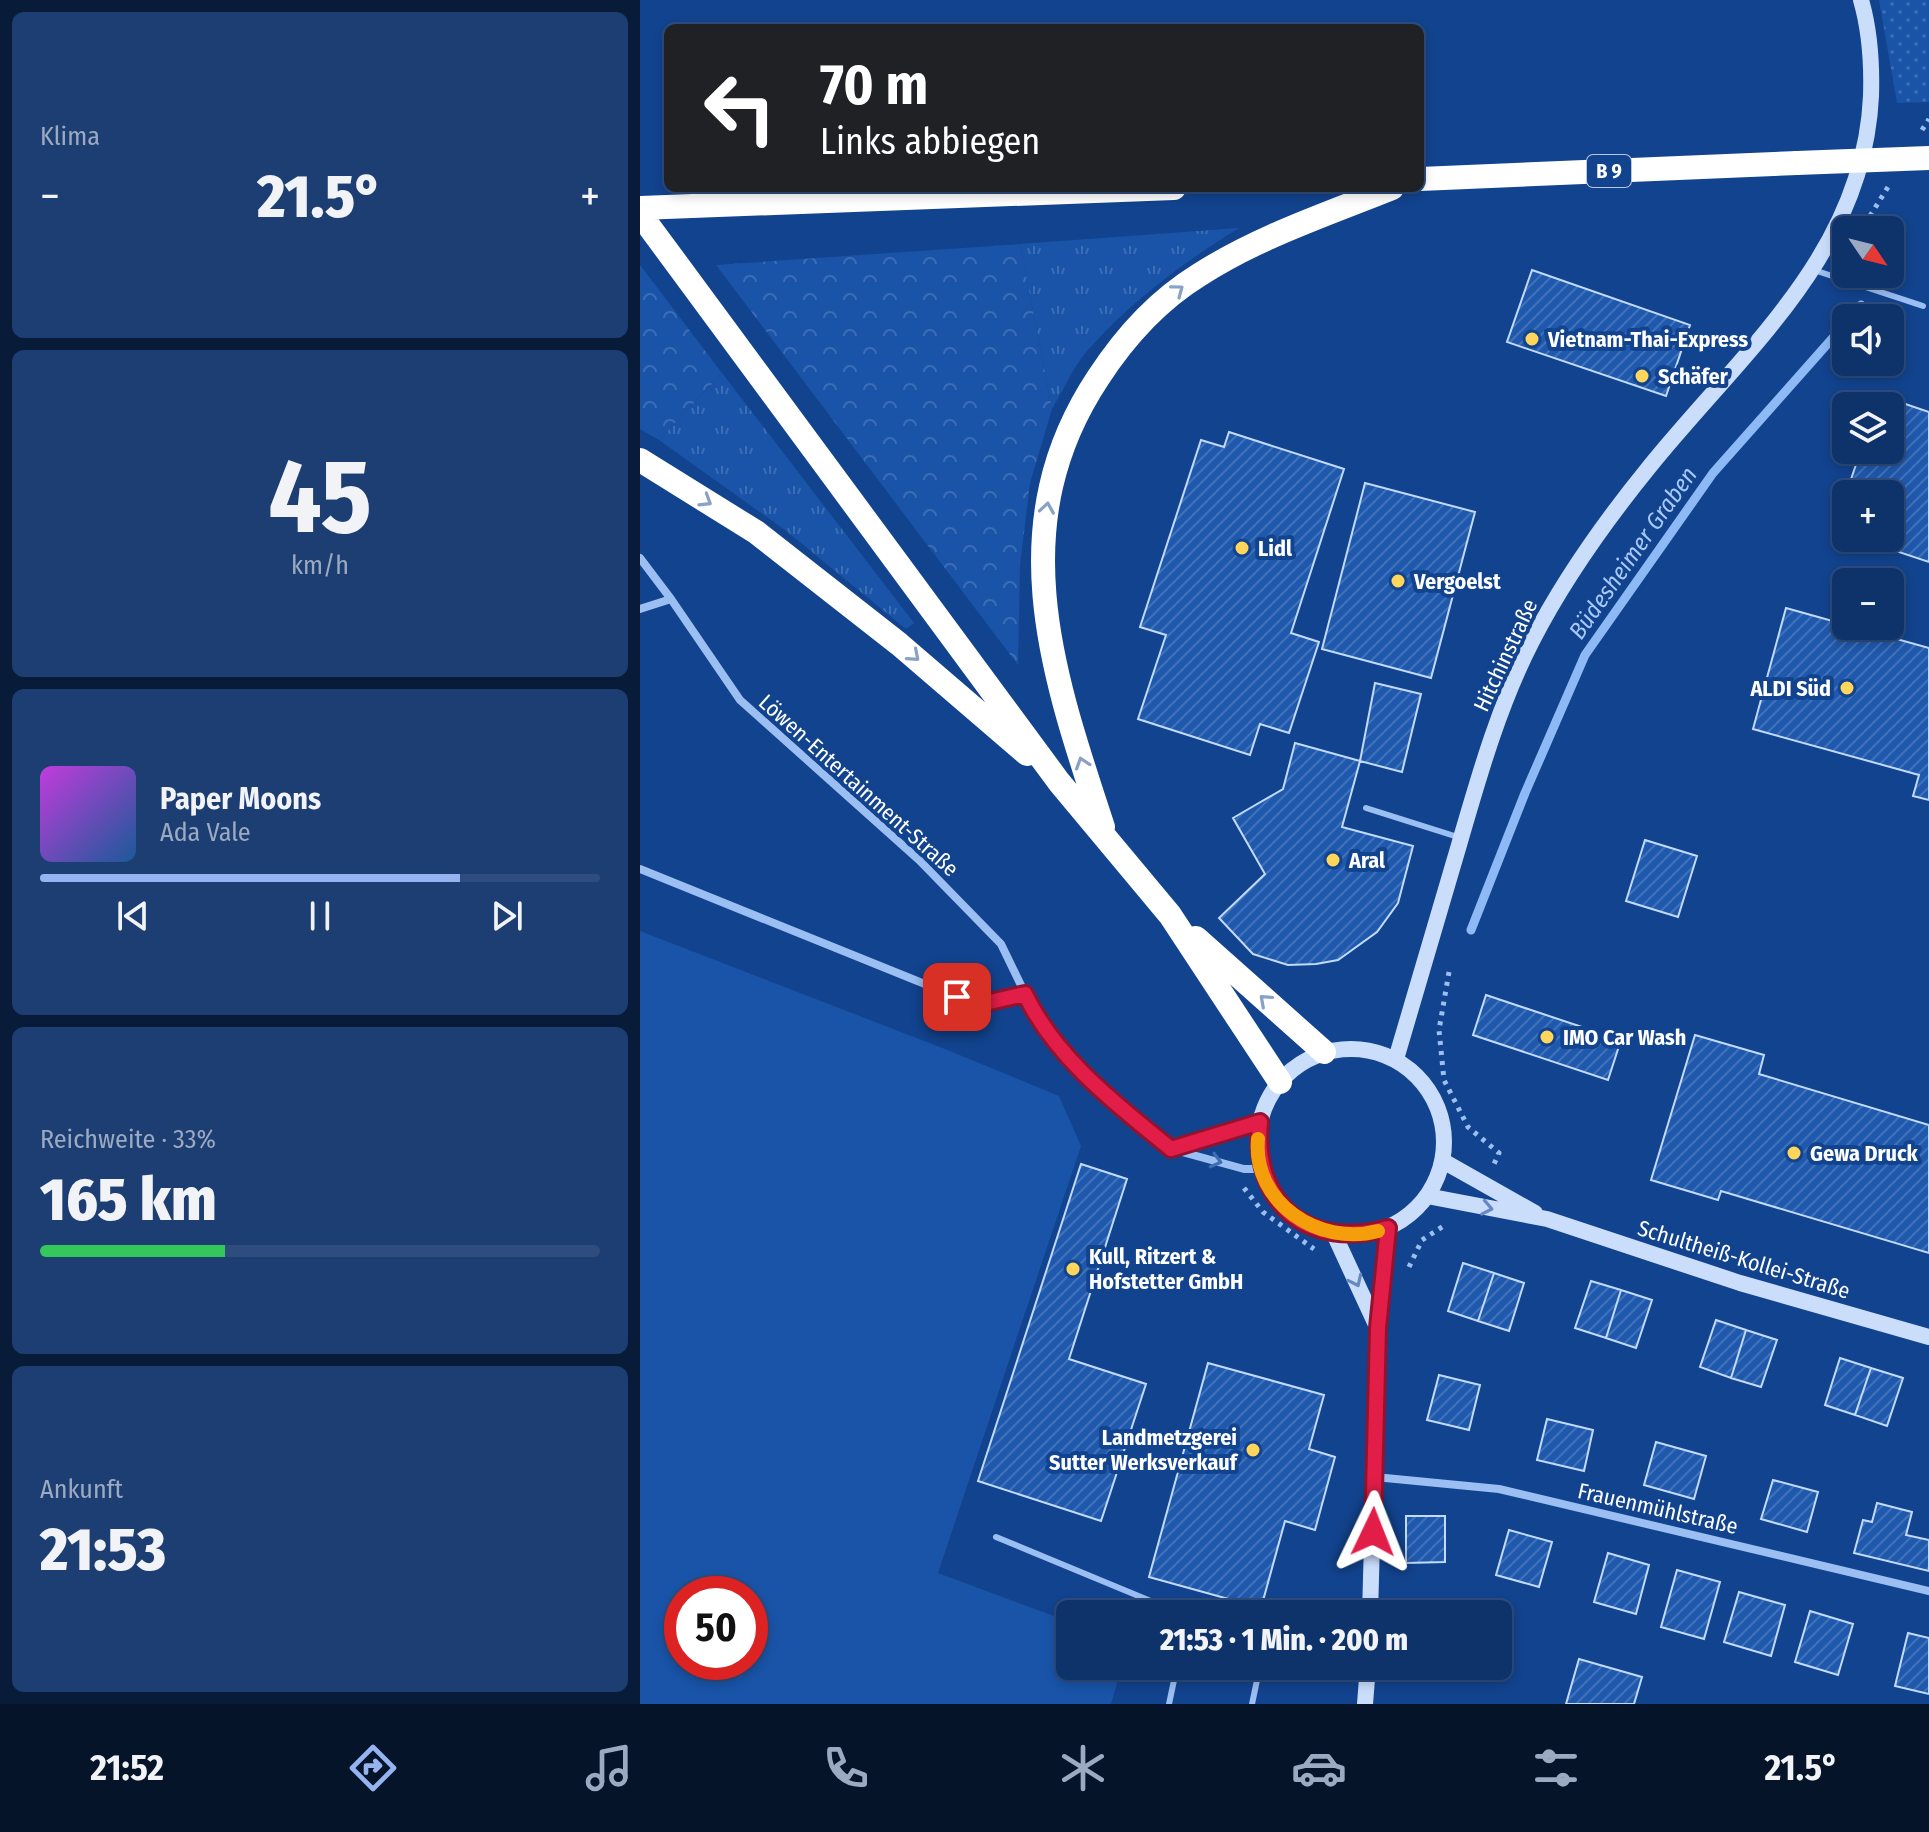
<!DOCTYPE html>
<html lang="de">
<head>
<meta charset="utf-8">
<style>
	:root { --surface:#0e326a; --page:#1c3e72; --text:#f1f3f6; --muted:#9baac1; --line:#2e4d7e; --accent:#95b2f1 }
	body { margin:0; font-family:"Fira Sans Condensed",sans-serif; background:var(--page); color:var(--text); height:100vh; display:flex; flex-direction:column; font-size:30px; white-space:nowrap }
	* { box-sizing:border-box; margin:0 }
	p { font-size:26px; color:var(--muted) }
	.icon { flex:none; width:44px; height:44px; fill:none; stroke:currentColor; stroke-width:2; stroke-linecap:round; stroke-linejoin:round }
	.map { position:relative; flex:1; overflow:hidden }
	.details { display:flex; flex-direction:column; gap:12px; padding:12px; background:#081c3a; width:640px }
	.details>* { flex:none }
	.top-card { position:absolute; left:24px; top:24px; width:760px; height:168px; border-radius:12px; box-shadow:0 4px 12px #0003,0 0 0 2px var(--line); background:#202124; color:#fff; overflow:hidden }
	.needle { width:52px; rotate:125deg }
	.tools { position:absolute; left:1192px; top:216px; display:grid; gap:16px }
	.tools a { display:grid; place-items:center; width:72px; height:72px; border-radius:12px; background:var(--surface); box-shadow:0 4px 12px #0003,0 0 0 2px var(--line); font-size:40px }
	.speed { position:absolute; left:24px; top:1576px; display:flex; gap:16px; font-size:40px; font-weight:700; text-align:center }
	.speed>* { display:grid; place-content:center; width:104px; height:104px; border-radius:50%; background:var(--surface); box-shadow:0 4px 12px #0003,0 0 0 2px var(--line); line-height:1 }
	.speed .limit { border:12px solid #d22; background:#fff; color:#111 }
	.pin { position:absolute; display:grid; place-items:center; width:68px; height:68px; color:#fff; margin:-34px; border-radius:16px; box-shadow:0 4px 12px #0006 }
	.me { position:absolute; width:88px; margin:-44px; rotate:2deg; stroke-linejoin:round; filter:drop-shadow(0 0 6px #0008) }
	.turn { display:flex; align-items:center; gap:28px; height:168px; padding:0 24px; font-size:36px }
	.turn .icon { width:104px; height:104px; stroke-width:2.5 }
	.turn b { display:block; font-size:56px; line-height:68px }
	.big { font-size:60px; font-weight:800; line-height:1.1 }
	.details .widget { flex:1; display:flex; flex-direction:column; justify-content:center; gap:12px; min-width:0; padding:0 28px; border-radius:12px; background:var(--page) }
	.details .dial { align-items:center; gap:0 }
	.dial b { font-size:104px; line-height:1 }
	.song { display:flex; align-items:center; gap:24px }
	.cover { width:96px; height:96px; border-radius:12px; background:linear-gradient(135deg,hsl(290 70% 55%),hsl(210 70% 35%)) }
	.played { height:8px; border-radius:4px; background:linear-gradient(90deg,var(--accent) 75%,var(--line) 75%) }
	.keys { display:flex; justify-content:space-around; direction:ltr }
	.heat { display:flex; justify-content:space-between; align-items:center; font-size:44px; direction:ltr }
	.charge { height:12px; border-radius:6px; background:linear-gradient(90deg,#34c759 33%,var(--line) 0) }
	.trip { position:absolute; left:416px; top:1600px; width:456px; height:80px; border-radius:12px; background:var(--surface); box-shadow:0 4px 12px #0003,0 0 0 2px var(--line); font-weight:800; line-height:80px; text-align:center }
	.tab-bar { display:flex; height:128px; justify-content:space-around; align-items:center; background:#06142a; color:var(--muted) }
	.tab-bar .icon { width:56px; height:56px }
	.tab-bar .selected { color:var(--accent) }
	.tab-bar b { font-size:36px; color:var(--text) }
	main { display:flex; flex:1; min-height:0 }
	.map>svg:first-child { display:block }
</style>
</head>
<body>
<main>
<section class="details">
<div class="widget"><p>Klima</p>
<div class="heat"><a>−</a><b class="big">21.5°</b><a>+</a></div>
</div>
<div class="widget dial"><b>45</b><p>km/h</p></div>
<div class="widget">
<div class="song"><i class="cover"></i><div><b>Paper Moons</b><p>Ada Vale</p></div></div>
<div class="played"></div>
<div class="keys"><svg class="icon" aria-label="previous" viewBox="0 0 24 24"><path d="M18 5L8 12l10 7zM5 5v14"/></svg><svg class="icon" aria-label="pause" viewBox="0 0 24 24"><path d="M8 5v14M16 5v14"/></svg><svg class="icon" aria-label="next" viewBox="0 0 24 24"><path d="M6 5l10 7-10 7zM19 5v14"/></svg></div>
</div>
<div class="widget"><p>Reichweite · 33%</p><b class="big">165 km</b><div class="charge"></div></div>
<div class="widget"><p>Ankunft</p><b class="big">21:53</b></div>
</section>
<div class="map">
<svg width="1289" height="1704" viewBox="0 0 1289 1704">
	<defs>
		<pattern id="grass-tufts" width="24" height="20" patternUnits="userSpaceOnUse" patternTransform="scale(2)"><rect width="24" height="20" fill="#1954a8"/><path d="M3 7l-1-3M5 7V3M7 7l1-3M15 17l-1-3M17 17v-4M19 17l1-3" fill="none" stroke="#3c6eb5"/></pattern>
		<pattern id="forest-crowns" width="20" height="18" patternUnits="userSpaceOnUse" patternTransform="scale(2)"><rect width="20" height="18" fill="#1954a8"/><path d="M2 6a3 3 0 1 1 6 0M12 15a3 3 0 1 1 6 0" fill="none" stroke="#3c6eb5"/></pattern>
		<pattern id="park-dots" width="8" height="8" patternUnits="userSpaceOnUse" patternTransform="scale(2)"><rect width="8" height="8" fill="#1954a8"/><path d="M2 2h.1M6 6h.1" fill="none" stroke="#3c6eb5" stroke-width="1.8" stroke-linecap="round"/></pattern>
		<pattern id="building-hatch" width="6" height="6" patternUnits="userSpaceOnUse" patternTransform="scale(2)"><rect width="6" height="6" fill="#1f59ad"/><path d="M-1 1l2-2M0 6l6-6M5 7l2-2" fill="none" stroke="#4172b9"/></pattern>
	</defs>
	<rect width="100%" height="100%" fill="#12438e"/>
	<!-- grass -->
	<path fill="url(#grass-tufts)" d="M599,228C544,262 491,301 447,351C433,368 423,390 412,409L380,244Z
		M82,373L274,623L266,629L145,530L19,440Z"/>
	<!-- forest -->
	<path fill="url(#forest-crowns)" d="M380,244L412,409L390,483L380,566L378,665L76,265Z
		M0,265L82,373L19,440L0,429Z"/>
	<!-- park -->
	<path fill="url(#park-dots)" d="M1239,0H1289V102L1257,103Z"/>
	<!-- pitch -->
	<path fill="#1954a8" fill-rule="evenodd" d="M0,931L305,1049L419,1096L441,1146L298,1573L430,1622V1666H482L471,1704H0ZM42,1594H110V1662H42Z"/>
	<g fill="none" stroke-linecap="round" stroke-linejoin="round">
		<!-- stream -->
		<path stroke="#8db9f5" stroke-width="9" d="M1210,318L1221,305
			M831,930L885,793L945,655L1073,473L1206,323"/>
	</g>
	<!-- building -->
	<path fill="url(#building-hatch)" stroke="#c2dafd" stroke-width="2" d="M892,270L1050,325L1026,396L867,342Z
		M1239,395L1289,412V562L1217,538H1250V494H1206L1221,450H1250V406H1235Z
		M589,432L704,469L651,633L679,642L649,733L620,724L610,755L498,719L526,635L500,627L561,440L584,447Z
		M725,483L835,512L791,678L682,649Z
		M1206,495V535L1194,531Z
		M1146,608L1289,648V800L1273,796L1279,775L1113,729Z
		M735,683L781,694L762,772L720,761Z
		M655,743L720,761L702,827L773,846L758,903L737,932L698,960L676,964L648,965L613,954L579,918L625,874L593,818L643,789Z
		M1005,840L1057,856L1038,917L986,901Z
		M846,995L981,1040L968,1080L833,1035Z
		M1055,1035L1124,1055L1119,1074L1289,1125V1253L1081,1191L1078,1200L1011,1180Z
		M441,1164L487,1179L429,1359L506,1384L461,1521L338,1481Z
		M823,1263L854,1273L838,1321L808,1311Z
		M854,1273L884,1283L869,1331L838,1321Z
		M951,1281L981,1290L966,1338L935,1328Z
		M981,1290L1012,1300L996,1348L966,1338Z
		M1076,1320L1106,1330L1091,1378L1060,1367Z
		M1106,1330L1137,1340L1121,1387L1091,1378Z
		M1200,1358L1231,1368L1215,1415L1185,1405Z
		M568,1363L684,1395L669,1449L695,1457L675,1530L645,1521L621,1608L509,1577Z
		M1231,1368L1263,1378L1247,1426L1215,1415Z
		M799,1375L840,1385L829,1430L787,1420Z
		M907,1419L953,1430L944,1471L897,1460Z
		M1016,1442L1066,1456L1054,1499L1004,1485Z
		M1133,1480L1178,1492L1167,1532L1121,1519Z
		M1237,1503L1272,1512L1266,1535L1289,1540V1571L1214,1553L1223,1520L1232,1522Z
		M766,1516H805V1562L766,1563Z
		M869,1530L912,1542L899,1587L856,1575Z
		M968,1553L1009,1565L996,1614L954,1602Z
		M1037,1570L1080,1582L1064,1639L1021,1627Z
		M1099,1592L1145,1605L1131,1656L1084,1642Z
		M1170,1611L1213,1624L1198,1675L1155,1662Z
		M1268,1633L1289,1638V1694L1255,1686Z
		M939,1659L1002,1677L994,1704H926Z"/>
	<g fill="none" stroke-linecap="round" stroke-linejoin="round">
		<!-- path -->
		<path stroke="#9bbff2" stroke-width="5" stroke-dasharray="4 6" stroke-linecap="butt" d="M1282,130L1289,119
			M1230,216L1248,187
			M809,972L799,1030L804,1080L828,1127L859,1153L854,1164
			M604,1188L623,1212L674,1249
			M769,1267L782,1240L805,1225"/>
		<!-- lane -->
		<path stroke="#9bbff2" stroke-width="6" d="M1174,270L1283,306
			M726,808L821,838
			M356,1537L542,1614
			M709,1666L725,1669
			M529,1704L537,1666
			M612,1704L620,1666"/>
		<!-- street -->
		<path stroke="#9bbff2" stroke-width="8" d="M0,558L31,599L100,700L279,860L361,944L392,1008L414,1041L440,1070L531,1149L604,1169H621
			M0,609L31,599
			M0,869L317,997L345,1003L385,994
			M533,1148L620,1122
			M735,1477L859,1489L1289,1591"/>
		<!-- secondary -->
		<path stroke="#cadefc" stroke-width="16" d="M618 1142a93 93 0 1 1 186 0a93 93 0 1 1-186 0Z
			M756,1059C777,988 798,916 819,845C839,776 859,705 892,641C924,579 966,520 1010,466C1102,352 1224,254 1231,96C1232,64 1230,31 1221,0
			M803,1161L895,1213
			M787,1196L907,1219L1100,1283L1289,1337
			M694,1234L737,1327
			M730,1614L738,1328L748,1228
			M725,1704L728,1666"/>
		<!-- highway -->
		<path stroke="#fff" stroke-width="24" d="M780,179L1157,163
			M0,208L534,188
			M0,214L419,782L530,915L640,1082
			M0,460L116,532L259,644L387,754
			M463,827C413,675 360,526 458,378C484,338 517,301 559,275C618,237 687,214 752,188
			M556,938L684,1052"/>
		<!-- highway-bridge -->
		<path stroke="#fff" stroke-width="24" d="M1157,163L1289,158"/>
	</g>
	<!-- one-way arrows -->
	<defs><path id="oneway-chevron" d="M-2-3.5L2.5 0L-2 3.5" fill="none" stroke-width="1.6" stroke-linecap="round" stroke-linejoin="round" transform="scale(2)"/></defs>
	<g stroke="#88a1c6">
		<use href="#oneway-chevron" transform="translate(538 290) rotate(-37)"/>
		<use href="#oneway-chevron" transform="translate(66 501) rotate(32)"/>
		<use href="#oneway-chevron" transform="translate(407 508) rotate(-81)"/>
		<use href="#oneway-chevron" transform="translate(274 656) rotate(41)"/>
		<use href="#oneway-chevron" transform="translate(442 763) rotate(-108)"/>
		<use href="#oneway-chevron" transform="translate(625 1000) rotate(-138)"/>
	</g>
	<use stroke="#426eb1" href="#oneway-chevron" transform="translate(576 1161) rotate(15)"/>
	<g stroke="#6589c0">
		<use href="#oneway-chevron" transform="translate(847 1208) rotate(11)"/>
		<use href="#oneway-chevron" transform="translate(716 1281) rotate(65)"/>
	</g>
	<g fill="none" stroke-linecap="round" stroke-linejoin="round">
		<defs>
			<path id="route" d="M317,997L345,1003L385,994C416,1059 477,1105 531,1149L620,1122C612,1205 669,1250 748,1228L738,1328L733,1532"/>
		</defs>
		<!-- route casing -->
		<use href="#route" stroke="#92132f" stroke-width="20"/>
		<!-- route -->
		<use href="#route" stroke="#e11d48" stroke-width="14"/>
		<!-- slow -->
		<path stroke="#f59e0b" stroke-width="14" d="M618,1139C612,1203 680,1247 738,1231"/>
	</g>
	<!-- markers -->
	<g fill="#ffd65c" stroke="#12438e" stroke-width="3">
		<circle cx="892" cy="339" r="8"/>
		<circle cx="1002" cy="376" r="8"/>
		<circle cx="602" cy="548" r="8"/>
		<circle cx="758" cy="581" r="8"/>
		<circle cx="1207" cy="688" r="8"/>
		<circle cx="693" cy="860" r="8"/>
		<circle cx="907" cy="1037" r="8"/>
		<circle cx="1154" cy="1153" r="8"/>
		<circle cx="433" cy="1269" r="8"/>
		<circle cx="613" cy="1450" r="8"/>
	</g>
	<g text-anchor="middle" stroke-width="8" stroke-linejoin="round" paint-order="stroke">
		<!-- shield labels -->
		<rect fill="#12438e" stroke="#b8c7dd" stroke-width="2" x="947" y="155" width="44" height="32" rx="6"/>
		<g font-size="20" font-weight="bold" fill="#fff">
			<text x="969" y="178">B 9</text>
		</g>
		<!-- poi labels -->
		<g font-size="22" font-weight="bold" fill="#fff" stroke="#12438e" text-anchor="start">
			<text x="908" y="347">Vietnam-Thai-Express</text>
			<text x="1018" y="384">Schäfer</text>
			<text x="618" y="556">Lidl</text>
			<text x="774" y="589">Vergoelst</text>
			<text x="1191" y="696" text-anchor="end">ALDI Süd</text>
			<text x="709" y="868">Aral</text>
			<text x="923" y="1045">IMO Car Wash</text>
			<text x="1170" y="1161">Gewa Druck</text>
			<text x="449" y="1264">Kull, Ritzert &amp;<tspan x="449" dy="25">Hofstetter GmbH</tspan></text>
			<text x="597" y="1445" text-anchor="end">Landmetzgerei<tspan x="597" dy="25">Sutter Werksverkauf</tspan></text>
		</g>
		<!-- street labels -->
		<g font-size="22" fill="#fff" stroke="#12438e">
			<text transform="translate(865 655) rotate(-65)" y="8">Hitchinstraße</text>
			<text transform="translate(219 785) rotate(42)" y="8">Löwen-Entertainment-Straße</text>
			<text transform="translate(1104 1259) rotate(17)" y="8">Schultheiß-Kollei-Straße</text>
			<text transform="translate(1018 1508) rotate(13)" y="8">Frauenmühlstraße</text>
		</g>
		<!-- water labels -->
		<g font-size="24" font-style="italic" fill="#a7c9f9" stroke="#12438e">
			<text transform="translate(993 553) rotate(-55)" y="8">Büdesheimer Graben</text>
		</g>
	</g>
</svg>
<div class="tools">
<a><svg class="needle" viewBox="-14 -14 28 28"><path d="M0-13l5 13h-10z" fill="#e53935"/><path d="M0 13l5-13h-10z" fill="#9baac1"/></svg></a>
<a><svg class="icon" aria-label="sound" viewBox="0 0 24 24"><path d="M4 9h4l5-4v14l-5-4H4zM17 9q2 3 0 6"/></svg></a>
<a><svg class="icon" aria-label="layers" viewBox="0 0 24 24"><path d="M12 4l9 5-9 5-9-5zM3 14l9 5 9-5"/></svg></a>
<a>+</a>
<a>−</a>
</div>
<div class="speed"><div class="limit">50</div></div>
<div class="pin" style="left:317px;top:997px;background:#d93025"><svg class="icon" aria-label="arrive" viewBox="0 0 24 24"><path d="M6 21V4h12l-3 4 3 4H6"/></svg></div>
<svg class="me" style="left:733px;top:1532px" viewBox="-20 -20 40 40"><path d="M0-17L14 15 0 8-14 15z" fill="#e11d48" stroke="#fff" stroke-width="4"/></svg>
<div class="trip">21:53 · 1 Min. · 200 m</div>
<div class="top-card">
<div class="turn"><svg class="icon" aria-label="left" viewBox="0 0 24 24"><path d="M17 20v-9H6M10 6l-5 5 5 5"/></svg><div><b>70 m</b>Links abbiegen</div></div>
</div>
</div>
</main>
<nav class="tab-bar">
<b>21:52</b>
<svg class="icon selected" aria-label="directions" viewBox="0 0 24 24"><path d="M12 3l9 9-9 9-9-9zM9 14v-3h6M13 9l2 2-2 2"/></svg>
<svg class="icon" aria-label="music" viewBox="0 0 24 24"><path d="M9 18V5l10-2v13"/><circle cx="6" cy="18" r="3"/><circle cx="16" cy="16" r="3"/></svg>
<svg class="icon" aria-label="phone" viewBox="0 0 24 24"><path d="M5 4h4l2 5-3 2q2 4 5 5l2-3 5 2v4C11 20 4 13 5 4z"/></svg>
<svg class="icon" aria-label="climate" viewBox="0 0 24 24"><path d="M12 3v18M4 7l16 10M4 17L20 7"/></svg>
<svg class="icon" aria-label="car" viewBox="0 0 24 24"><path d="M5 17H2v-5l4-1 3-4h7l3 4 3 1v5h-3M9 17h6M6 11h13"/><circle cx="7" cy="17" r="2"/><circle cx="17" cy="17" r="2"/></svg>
<svg class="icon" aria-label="filters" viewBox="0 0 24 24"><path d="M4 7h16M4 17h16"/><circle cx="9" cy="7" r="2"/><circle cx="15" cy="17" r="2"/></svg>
<b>21.5°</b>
</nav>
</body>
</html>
